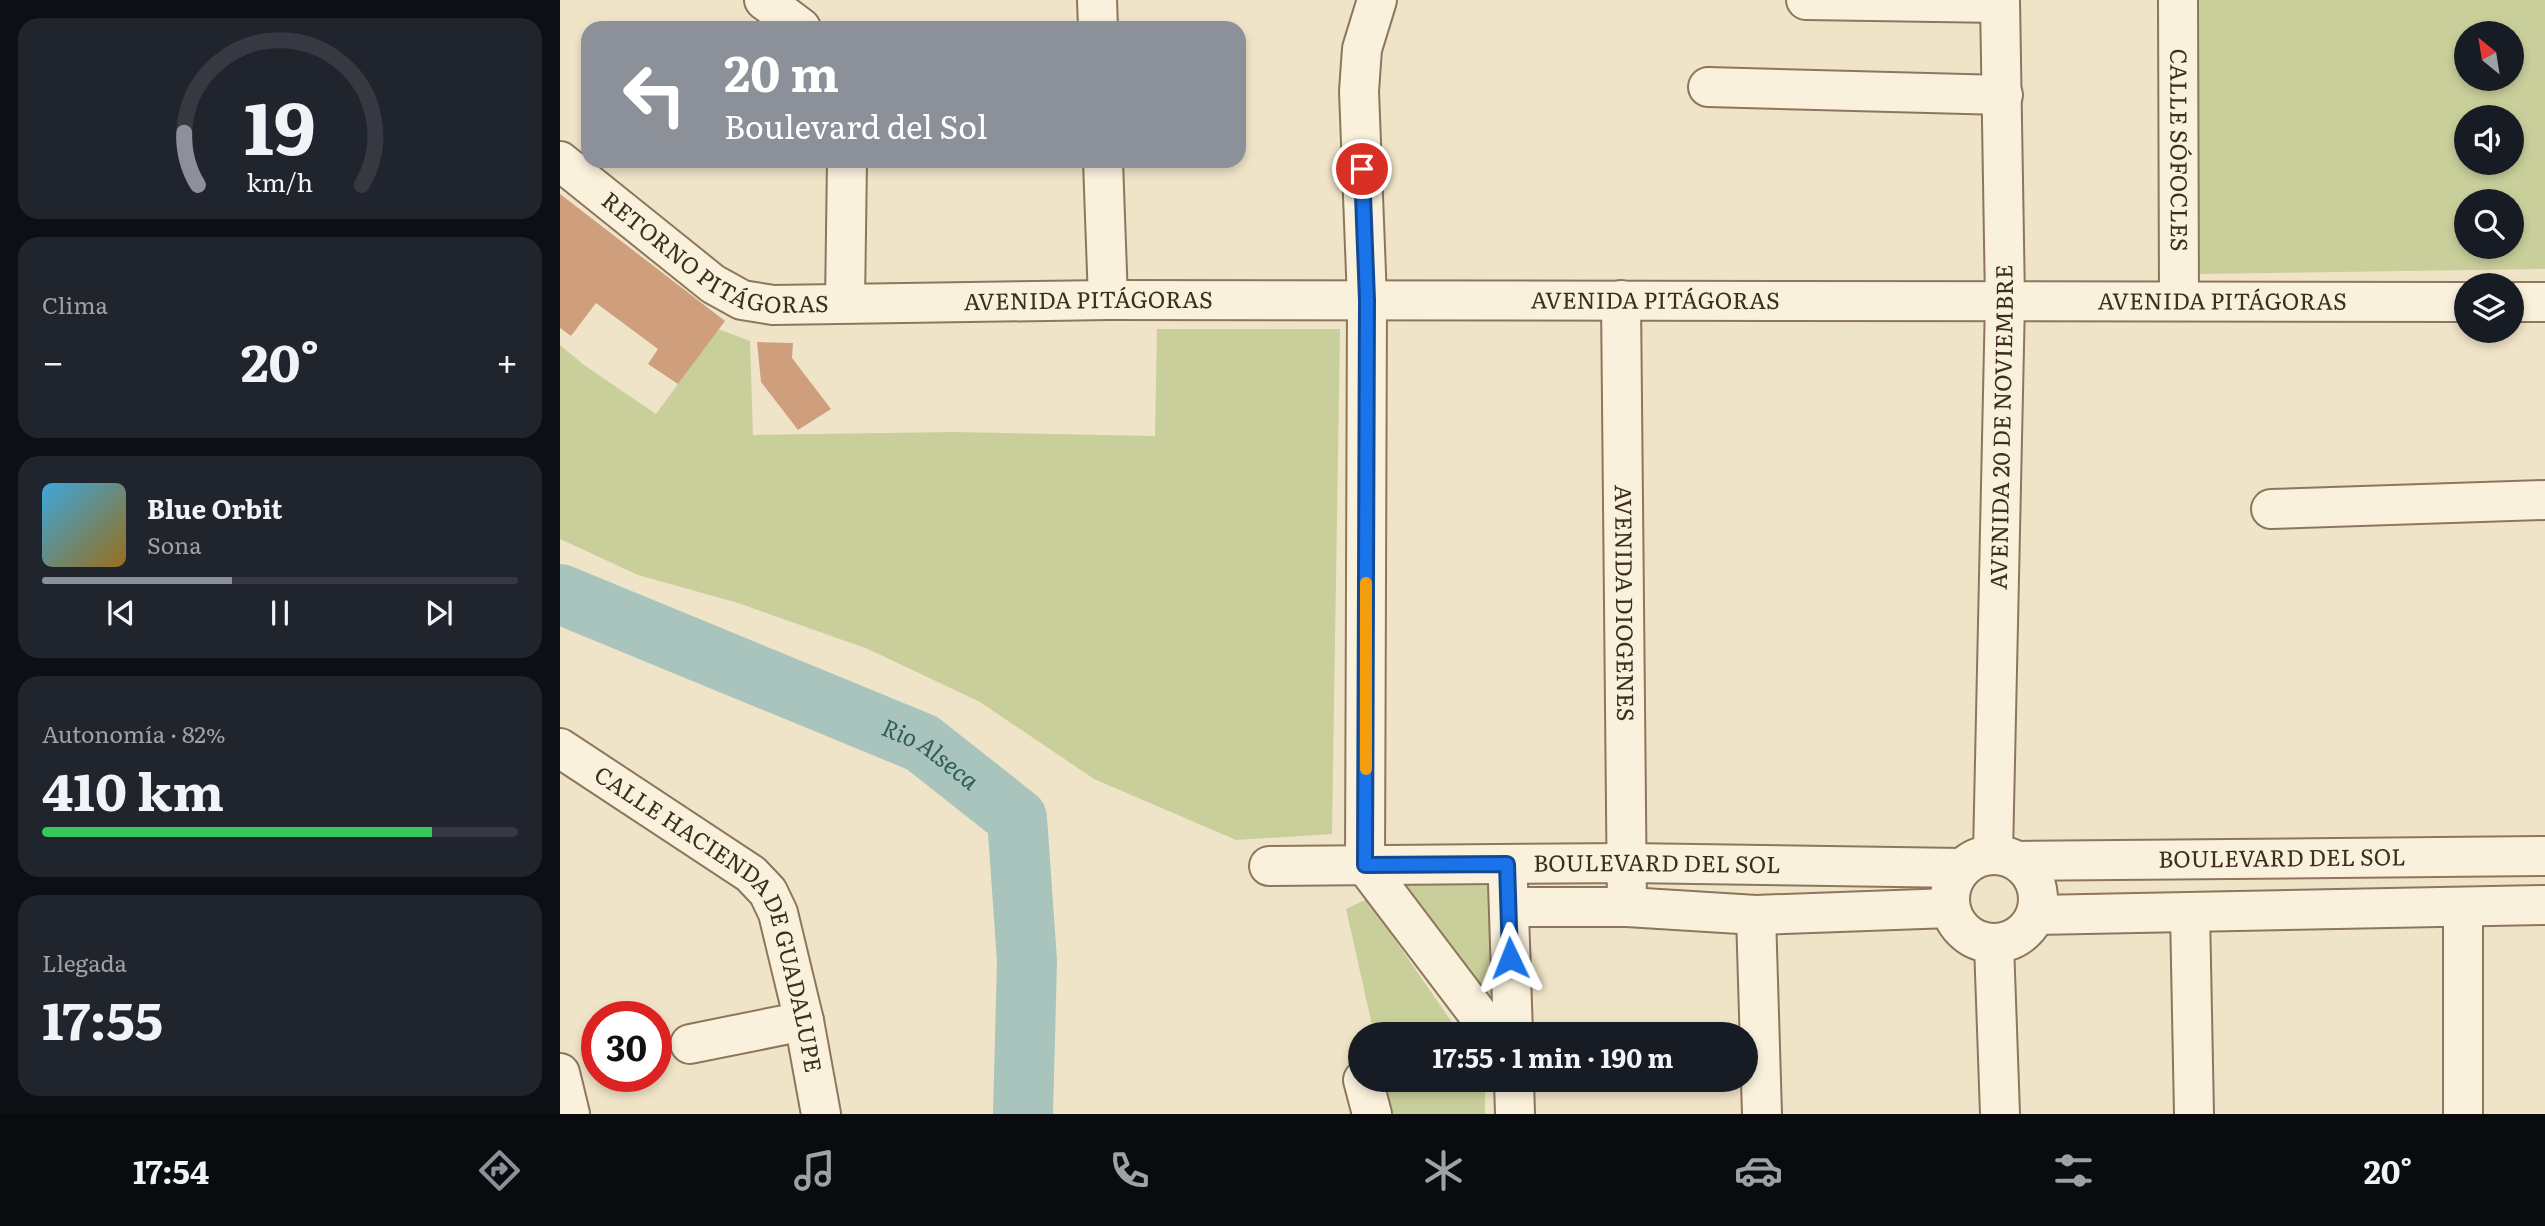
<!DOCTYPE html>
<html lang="es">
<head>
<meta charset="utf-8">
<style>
	:root { --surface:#171b24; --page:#20242c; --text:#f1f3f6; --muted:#9ea1a6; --line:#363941; --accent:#8c9099 }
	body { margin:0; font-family:Literata,serif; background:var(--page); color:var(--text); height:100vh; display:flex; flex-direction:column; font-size:26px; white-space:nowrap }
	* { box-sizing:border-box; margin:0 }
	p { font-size:23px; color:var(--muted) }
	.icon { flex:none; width:38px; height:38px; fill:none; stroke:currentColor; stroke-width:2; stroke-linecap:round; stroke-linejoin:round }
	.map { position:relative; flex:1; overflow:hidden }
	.sheet { display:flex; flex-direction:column; gap:18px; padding:18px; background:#0d0f14; width:560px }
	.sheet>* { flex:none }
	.guide { position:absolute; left:21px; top:21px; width:665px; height:147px; border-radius:21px; box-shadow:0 4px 10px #0003; background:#8c9099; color:#fff; overflow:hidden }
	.needle { width:46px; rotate:330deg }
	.fabs { position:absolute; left:1894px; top:21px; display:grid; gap:14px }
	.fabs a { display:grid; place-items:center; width:70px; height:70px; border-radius:50%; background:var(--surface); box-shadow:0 4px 10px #0003; font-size:35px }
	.speed { position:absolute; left:21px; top:1001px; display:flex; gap:14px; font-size:35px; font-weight:700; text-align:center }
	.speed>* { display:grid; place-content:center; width:91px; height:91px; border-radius:50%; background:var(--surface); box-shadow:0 4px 10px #0003; line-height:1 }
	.speed .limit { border:10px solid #d22; background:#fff; color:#111 }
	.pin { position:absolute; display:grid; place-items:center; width:60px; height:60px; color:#fff; margin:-30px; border:4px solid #fff; border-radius:50%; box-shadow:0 2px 7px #0007 }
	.me { position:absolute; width:77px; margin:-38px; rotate:358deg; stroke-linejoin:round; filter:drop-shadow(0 0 5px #0008) }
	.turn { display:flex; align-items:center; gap:24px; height:147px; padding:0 28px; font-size:32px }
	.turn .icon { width:91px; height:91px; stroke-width:2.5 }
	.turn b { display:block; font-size:49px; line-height:60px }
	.big { font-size:52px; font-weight:700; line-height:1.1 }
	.sheet .card { flex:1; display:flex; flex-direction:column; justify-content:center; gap:10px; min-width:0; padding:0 24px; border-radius:21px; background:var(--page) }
	.sheet .dial { align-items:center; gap:0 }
	.dial svg { height:182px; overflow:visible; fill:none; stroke:var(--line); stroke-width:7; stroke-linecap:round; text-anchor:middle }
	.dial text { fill:var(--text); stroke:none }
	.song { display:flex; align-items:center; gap:21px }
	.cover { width:84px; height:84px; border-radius:10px; background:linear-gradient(135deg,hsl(200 70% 55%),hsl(40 70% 35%)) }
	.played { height:7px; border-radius:4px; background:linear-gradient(90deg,var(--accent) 40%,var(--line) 40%) }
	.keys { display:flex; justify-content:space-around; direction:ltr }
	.heat { display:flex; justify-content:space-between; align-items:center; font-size:38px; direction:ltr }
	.charge { height:10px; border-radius:5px; background:linear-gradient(90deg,#34c759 82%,var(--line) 0) }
	.trip { position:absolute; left:788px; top:1022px; width:410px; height:70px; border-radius:35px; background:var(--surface); box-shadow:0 4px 10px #0003; font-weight:700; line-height:70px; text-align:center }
	.tabs { display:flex; height:112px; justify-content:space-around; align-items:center; background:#090b0e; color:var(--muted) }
	.tabs .icon { width:49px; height:49px }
	.tabs .selected { color:var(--accent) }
	.tabs b { font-size:32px; color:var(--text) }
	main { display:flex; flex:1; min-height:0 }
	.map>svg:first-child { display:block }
</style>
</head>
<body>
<main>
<section class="sheet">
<div class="card dial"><svg viewBox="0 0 100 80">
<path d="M14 69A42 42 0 1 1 86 69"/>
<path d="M14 69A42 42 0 0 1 8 46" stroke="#8c9099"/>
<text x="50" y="56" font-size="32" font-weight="700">19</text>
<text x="50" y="72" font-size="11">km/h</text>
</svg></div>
<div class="card"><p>Clima</p>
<div class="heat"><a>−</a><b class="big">20°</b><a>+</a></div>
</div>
<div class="card">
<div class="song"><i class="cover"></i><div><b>Blue Orbit</b><p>Sona</p></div></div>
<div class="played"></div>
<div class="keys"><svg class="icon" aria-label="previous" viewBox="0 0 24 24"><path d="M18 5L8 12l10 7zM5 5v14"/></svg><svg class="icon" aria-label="pause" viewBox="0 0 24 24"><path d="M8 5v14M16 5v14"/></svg><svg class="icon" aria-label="next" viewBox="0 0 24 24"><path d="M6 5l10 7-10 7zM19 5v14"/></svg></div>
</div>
<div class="card"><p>Autonomía · 82%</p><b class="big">410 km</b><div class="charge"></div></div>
<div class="card"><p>Llegada</p><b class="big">17:55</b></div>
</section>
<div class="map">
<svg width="1985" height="1114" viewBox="0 0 1985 1114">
	<rect width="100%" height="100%" fill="#f0e4c8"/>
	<!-- green -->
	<path fill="#c9cf9b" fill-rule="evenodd" d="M1633,0H1985V269L1640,274ZM1906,33H1951V79H1906ZM1906,117H1951V163H1906ZM1906,201H1951V247H1906Z
		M158,329L190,341L193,435L394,432L595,436L597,329H780L772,834L676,840L534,779L420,702L308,649L178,603L78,575L0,539V345L24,365L96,414Z
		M930,882L940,1014L844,884Z
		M807,899L900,1034H814L786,909Z
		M824,1080H922L925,1087V1114H831Z"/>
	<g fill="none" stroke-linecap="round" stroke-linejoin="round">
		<!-- river -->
		<path stroke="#a9c4bc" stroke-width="60" id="s1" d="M0,594L362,743L457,818L467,961L463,1114"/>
	</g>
	<!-- building -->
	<path fill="#cf9f7d" d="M0,194L165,321L118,384L88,364L98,349L36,303L11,336L0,328Z
		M197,342L233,343L232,358L271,409L238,430L201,382Z"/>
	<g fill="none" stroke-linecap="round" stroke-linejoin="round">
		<defs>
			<g id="minor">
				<path d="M204,0L241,28"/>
				<path d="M537,0L538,28"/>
				<path d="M817,0L802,49L799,91L807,300L805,865L933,1034"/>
				<path d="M1246,0L1440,3"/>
				<path id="s2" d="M1618,0L1619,301"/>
				<path d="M1148,87L1443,95"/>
				<path id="s3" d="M0,161L153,284L182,300L213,305L548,300L1906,302"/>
				<path d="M543,161L548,300"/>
				<path id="s4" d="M1061,300L1067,907"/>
				<path d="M1951,302H1985"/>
				<path d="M285,303L287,161"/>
				<path d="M1711,509L1985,500"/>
				<path id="s5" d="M0,748L191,874L208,892L218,913L244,1021L261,1114"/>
				<path id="s6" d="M1433,854L1445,301L1440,0"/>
				<circle cx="1434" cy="899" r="44"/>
				<path id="s7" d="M1458,861L1985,856"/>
				<path id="s8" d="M709,866L1068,863L1402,868"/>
				<path d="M948,884L953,1034"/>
				<path d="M949,907H1067L1196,915L1390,908"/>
				<path d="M1630,912L1634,1114"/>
				<path d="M1196,915L1202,1114"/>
				<path d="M1476,915L1985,905"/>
				<path d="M1434,944L1440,1114"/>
				<path d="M130,1044L244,1021"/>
				<path d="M0,1073L10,1114"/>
				<path d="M803,1080L812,1114"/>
				<path d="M954,1080L955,1114"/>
				<path d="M1903,1114V907"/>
			</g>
		</defs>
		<!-- minor casing -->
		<use href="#minor" stroke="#8d765c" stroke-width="42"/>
		<!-- minor -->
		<use href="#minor" stroke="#faf1dc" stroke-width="38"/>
	</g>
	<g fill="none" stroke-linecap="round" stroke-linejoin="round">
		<defs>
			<path id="route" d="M802,169L807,300L805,865L947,864L950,958"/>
		</defs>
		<!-- route casing -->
		<use href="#route" stroke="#114b97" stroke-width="18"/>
		<!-- route -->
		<use href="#route" stroke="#1a73e8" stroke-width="12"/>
		<!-- slow -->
		<path stroke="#f59e0b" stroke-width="12" d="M806,769V583"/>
	</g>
	<g text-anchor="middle" stroke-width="6" stroke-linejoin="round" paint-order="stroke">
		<!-- street labels -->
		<g font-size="23" fill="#3d2e20" stroke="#f7eed8">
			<text dy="8" stroke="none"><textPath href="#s2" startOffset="150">CALLE SÓFOCLES</textPath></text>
			<text dy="8" stroke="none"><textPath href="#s3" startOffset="187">RETORNO PITÁGORAS</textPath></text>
			<text dy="8" stroke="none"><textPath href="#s3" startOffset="1143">AVENIDA PITÁGORAS</textPath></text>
			<text dy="8" stroke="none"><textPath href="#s3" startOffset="576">AVENIDA PITÁGORAS</textPath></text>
			<text dy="8" stroke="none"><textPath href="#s3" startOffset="1710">AVENIDA PITÁGORAS</textPath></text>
			<text dy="8" stroke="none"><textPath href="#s6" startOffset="427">AVENIDA 20 DE NOVIEMBRE</textPath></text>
			<text dy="8" stroke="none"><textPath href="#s4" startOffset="303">AVENIDA DIOGENES</textPath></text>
			<text dy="8" stroke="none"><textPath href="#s7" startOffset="264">BOULEVARD DEL SOL</textPath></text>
			<text dy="8" stroke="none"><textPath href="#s8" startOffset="388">BOULEVARD DEL SOL</textPath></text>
			<text dy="8" stroke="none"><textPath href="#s5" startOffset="242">CALLE HACIENDA DE GUADALUPE</textPath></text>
		</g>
		<!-- water labels -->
		<g font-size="24" font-style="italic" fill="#2f5d5a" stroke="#f7eed8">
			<text dy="8" stroke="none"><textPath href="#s1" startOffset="404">Rio Alseca</textPath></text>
		</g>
	</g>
</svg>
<div class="fabs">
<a><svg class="needle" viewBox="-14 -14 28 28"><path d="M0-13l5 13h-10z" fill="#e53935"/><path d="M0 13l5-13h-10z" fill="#9ea1a6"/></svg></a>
<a><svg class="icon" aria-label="sound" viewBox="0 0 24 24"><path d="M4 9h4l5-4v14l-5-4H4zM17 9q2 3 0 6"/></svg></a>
<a><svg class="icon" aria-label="search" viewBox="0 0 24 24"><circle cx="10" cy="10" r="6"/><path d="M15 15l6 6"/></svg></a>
<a><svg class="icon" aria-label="layers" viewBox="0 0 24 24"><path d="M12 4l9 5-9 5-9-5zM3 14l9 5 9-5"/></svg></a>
</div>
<div class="speed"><div class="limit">30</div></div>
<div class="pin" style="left:802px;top:169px;background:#d93025"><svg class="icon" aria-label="arrive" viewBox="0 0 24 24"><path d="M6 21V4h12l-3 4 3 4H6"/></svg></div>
<svg class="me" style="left:950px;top:958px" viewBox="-20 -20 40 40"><path d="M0-17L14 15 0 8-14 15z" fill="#1a73e8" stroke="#fff" stroke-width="4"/></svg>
<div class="trip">17:55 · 1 min · 190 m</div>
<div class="guide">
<div class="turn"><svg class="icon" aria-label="left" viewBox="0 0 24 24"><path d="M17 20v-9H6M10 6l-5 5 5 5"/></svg><div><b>20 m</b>Boulevard del Sol</div></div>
</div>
</div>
</main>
<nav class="tabs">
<b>17:54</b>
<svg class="icon selected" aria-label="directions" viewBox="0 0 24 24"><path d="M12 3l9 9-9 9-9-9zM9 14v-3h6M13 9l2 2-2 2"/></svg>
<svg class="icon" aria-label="music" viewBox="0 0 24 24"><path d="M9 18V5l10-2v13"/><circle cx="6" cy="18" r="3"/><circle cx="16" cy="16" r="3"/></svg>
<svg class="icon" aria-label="phone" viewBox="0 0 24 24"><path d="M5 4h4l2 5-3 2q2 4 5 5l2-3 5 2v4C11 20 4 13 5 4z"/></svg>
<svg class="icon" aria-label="climate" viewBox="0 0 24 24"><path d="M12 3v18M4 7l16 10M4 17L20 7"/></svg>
<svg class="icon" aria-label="car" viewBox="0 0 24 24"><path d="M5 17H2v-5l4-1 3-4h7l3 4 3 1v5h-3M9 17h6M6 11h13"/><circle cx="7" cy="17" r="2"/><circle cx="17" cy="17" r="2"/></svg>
<svg class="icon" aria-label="filters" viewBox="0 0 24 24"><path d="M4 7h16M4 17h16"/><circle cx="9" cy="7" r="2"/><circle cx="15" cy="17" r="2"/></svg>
<b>20°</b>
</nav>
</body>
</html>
